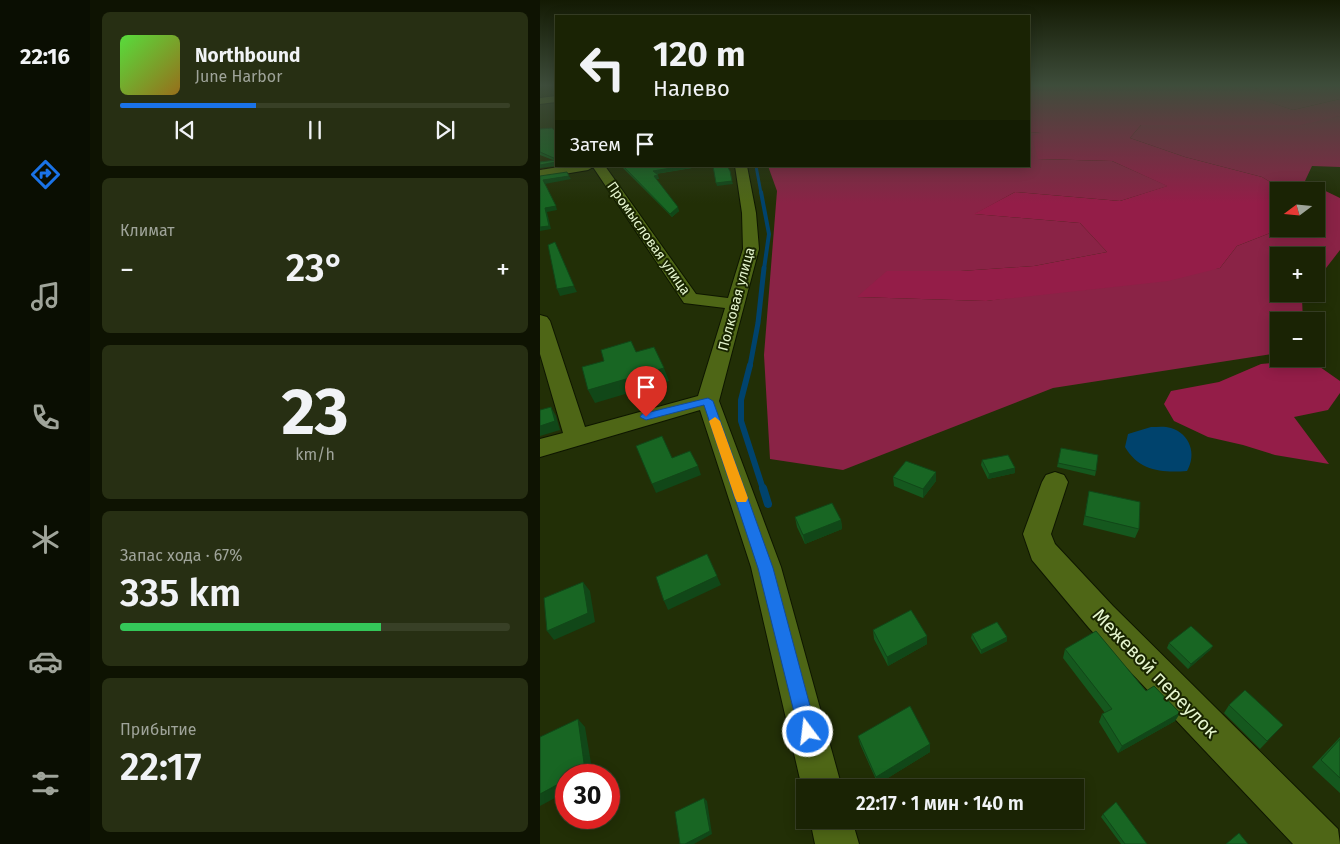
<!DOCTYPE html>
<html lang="ru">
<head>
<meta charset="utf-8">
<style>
	:root { --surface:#1a2304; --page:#272f13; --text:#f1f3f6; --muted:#9fa49a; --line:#384026; --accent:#1a73e8 }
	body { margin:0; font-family:"Fira Sans",sans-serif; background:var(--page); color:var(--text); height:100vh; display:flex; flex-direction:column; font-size:19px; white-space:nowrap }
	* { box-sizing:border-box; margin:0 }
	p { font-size:16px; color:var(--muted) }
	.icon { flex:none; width:28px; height:28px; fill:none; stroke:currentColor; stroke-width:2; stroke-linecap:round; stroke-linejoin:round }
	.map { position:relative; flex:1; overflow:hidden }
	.sheet { display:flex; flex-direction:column; gap:12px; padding:12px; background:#0e1302; width:450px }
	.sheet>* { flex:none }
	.top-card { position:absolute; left:15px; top:15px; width:475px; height:152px; border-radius:0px; box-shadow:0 2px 12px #0003,0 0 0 1px var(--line); background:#1a2304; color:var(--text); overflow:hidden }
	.needle { width:32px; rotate:254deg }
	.controls { position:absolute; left:730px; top:182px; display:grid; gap:10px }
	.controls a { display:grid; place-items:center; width:55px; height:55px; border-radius:0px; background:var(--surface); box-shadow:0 2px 12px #0003,0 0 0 1px var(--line); font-size:25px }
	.speed { position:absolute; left:15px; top:764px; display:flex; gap:10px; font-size:25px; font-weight:700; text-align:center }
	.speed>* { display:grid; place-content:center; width:65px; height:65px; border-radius:50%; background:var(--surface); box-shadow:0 2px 12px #0003,0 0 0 1px var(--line); line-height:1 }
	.speed .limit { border:8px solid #d22; background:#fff; color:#111 }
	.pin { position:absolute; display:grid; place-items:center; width:42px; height:42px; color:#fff; margin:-51px -21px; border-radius:50% 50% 50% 0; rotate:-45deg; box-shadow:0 0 5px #0007 }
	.pin .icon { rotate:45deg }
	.me { position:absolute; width:55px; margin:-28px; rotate:345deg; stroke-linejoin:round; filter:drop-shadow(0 0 4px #0008) }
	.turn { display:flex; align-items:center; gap:18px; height:105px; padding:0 15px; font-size:22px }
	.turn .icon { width:65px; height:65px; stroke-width:2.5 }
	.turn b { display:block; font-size:35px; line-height:42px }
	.then { display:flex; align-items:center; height:48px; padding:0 15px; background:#0003; gap:10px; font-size:19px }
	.big { font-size:38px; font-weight:600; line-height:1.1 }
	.sheet .widget { flex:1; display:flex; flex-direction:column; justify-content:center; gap:8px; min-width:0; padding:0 18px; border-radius:8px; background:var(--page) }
	.sheet .dial { align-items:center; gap:0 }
	.dial b { font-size:65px; line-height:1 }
	.song { display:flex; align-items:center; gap:15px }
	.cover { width:60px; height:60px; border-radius:8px; background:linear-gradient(135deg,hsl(110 70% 55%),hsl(40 70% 35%)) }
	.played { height:5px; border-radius:2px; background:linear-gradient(90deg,var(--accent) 35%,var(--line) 35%) }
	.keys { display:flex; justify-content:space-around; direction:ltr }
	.heat { display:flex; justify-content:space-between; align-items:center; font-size:28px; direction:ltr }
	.charge { height:8px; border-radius:4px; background:linear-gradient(90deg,#34c759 67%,var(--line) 0) }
	.trip { position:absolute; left:256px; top:779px; width:288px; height:50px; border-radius:0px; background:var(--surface); box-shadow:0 2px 12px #0003,0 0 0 1px var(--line); font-weight:600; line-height:50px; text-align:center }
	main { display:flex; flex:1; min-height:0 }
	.menu { display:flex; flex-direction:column; width:90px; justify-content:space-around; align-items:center; background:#0a0e02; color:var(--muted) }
	.menu .icon { width:35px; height:35px }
	.menu .current { color:var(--accent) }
	.menu b { font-size:22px; color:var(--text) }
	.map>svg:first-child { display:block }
</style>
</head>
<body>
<main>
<nav class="menu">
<b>22:16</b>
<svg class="icon current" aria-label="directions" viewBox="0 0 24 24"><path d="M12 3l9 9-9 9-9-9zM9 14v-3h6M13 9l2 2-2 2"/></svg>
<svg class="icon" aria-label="music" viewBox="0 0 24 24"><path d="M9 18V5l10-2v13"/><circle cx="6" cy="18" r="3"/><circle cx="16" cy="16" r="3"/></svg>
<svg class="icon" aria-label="phone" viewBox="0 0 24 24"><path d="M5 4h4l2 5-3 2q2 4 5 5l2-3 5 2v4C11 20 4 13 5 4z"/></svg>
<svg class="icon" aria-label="climate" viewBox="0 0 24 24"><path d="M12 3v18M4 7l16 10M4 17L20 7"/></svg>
<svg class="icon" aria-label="car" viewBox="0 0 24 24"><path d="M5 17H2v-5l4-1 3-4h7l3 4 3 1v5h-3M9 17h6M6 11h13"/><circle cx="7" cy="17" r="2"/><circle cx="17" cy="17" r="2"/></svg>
<svg class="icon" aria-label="filters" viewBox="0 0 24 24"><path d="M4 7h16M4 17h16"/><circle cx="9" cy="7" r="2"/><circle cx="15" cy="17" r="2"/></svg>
</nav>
<section class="sheet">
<div class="widget">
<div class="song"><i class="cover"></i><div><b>Northbound</b><p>June Harbor</p></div></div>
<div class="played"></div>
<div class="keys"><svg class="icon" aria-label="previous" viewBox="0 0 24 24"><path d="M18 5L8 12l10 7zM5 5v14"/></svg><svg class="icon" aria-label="pause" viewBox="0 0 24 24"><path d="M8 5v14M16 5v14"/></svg><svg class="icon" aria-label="next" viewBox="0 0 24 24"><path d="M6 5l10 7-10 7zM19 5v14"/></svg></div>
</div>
<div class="widget"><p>Климат</p>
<div class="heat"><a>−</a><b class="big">23°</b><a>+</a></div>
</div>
<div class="widget dial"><b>23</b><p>km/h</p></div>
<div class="widget"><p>Запас хода · 67%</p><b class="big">335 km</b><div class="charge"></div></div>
<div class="widget"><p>Прибытие</p><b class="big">22:17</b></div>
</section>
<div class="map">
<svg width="800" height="844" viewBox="0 0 800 844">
	<rect width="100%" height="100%" fill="#222f06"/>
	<!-- green -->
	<path fill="#8a2346" d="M698,85H800V99L753,110L719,99V89Z
		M800,116V167L772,166L765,181L800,198V250L776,281V256H739V294H766L762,299L763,321H739V353L513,388L303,470L230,459L224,355L237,191L228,166H489V132L504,133L498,159L572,161L628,186L580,201L475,192L435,214L540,223L567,252L494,266L421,271L318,297L446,301L680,268L697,246L740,229H776V191H745L722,177L645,157L590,138L601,125Z"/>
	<!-- forest -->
	<path fill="#941d48" d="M489,85H698L719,89L720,99L753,110L800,99V116L760,125H601L590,138L645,157L722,177L745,191H739L740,229L697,246L680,268L628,281L446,301L317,297L347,271H421L494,266L567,252L540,223L434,214L475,192L580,201L627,186L572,161L498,159L492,136L501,133L489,132Z
		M770,360L800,381V393L788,410L754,417L789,464L735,455L703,445L668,437L634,421L624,404L631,391L679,382L721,364Z"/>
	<!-- water -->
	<path fill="#00436d" d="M611,427C617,427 625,426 631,428C650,434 657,454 647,471C622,473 599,471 585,447L588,434Z"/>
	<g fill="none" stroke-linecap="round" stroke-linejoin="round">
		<!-- stream-far4 -->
		<path stroke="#00436d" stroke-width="3" d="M216,166L221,193"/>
		<!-- stream-far3 -->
		<path stroke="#00436d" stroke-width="4" d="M221,192L229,234L224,269"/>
		<!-- stream-far2 -->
		<path stroke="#00436d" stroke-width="5" d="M210,366L218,323L224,268"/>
		<!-- stream-far1 -->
		<path stroke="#00436d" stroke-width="6" d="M210,365L201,400V421L223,489"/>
		<!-- stream -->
		<path stroke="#00436d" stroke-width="8" d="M223,488L228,504"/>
		<defs>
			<path id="minor" d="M16,96V102L0,104V98Z
				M25,166H65L156,294L188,298L203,249L202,213L195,166H207L216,213L219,249L179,401L241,567L302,788H265V796L262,788L211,567L160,410L0,457V439L23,433L0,354V315L7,317L10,321L45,427L158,396L185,308L144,303L53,167L48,170L0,178V170Z
				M515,472L524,475L528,482L511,534L515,544L573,606L798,829L800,844H753L549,628L492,560L483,534L502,482L506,475Z
				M270,820H312L319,844H275Z"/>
		</defs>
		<!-- minor casing -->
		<use href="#minor" stroke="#0e1601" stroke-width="2"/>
		<!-- minor -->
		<use href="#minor" fill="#4e6616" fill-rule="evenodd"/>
	</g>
	<!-- wall -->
	<path fill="#15581e" d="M0,129L16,132V166L13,160L0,155Z
		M81,166H164L116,174L119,179H116L139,211L132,217Z
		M521,448L556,471L555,476L517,467Z
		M442,460L475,473L448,479L441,465Z
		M396,472V481L383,498L354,486L353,477Z
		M549,491L599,529L595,538L543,525Z
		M255,517L301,520L302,529L265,544L257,527Z
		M333,630L387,636V644L348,666L334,639Z
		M432,634L467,641L441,654L431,638Z
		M629,643L673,646L670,650L648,669L627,648Z
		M525,649L606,691L640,713L635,721L578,753L559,722L562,714L565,713L523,658Z
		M689,705L743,725L720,749L684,713Z
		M318,736L390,752L338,784L320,744Z
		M800,737V793L772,767Z
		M563,814L607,844H581L561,817Z"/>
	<!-- shaded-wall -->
	<path fill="#114718" d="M16,162V166L0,168V165Z
		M143,166H164L114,174L113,171Z
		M118,175L119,179H115L114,176Z
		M29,176L31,179L5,184L3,180Z
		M192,181L193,184L177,186L176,183Z
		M16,206L17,210L7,212L11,229L0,231V227L5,208Z
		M138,207L139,211L132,217L130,214Z
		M34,286L37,292L20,296L17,289Z
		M124,368L129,381L55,403L48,390Z
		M11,407L16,416L20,430L0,436V426Z
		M158,466L161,475L116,493L112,484Z
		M475,468V473L448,479L449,474Z
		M396,472V481L383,498V489Z
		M301,520L302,529L265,544L263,535Z
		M177,576L181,585L128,610L124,601Z
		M43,582L50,591L55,622L14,640L7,631Z
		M387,636V644L348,666L347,657Z
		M467,637V641L441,654V650Z
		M673,646L670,650L648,669L651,664Z
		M640,713L635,721L578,753L582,746Z
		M38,719L45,727L53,775H36Z
		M390,744V752L338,784L336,777Z
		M26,780V792L0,806V794Z
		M164,798L167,801L172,834L154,844H145Z"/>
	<!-- building -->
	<path fill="#186623" stroke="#114718" d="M12,128L16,132V159L0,152V129Z
		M16,160V162L0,165V162Z
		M83,166H143L113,171L118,175L114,176L138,207L130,214Z
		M173,166H187L190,171L192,181L176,183Z
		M27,172L29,176L3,180L16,206L5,208L9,226L0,227V176Z
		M15,242L34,286L17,289L8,245Z
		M91,341L96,352L114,347L124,368L48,390L42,367L64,361L61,350Z
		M11,407L15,421L0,426V410Z
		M122,436L132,458L150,451L158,466L112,484L96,446Z
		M521,448L558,455L556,471L518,463Z
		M468,455L475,468L449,474L442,460Z
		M366,461L396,472L383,489L353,477Z
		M549,491L600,502L599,529L545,516Z
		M292,503L301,520L263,535L255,517Z
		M167,554L177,576L124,601L116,577Z
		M43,582L48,613L7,631L4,598Z
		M371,610L387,636L347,657L333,630Z
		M457,622L467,637L441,650L432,634Z
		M651,626L673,646L651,664L629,643Z
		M556,631L606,691L614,686L640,713L582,746L562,714L572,709L525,649Z
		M705,690L743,725L727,741L689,705Z
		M370,706L390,744L336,777L318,736Z
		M38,719L45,770L36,775H26V780L0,794V737Z
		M800,739V778L781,760Z
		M164,798L170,831L145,844H140L135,812Z
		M576,802L607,844H585L563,814Z
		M699,833L708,844H686Z"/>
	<!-- sky -->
	<linearGradient id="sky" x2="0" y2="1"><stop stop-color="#131a03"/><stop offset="0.42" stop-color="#3e4d3b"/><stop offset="1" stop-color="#3e4d3b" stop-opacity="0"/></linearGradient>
	<rect width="800" height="203" fill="url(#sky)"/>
	<!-- route -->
	<path fill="#1a73e8" stroke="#114b97" d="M168,398L173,401L233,568L277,732L275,739L268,742L262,739L259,732L218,568L164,405L106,420L100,417L102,414Z"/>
	<!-- slow -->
	<path fill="#f59e0b" d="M175,417L180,421L208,498L206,502H197L195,498L169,421Z"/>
	<g text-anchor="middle" stroke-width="4" stroke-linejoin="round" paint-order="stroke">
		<!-- far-street labels -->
		<g font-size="14" fill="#e5f5ce" stroke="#192500">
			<text transform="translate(109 238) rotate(55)" y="5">Промысловая улица</text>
			<text transform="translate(196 299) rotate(-75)" y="5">Полковая улица</text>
		</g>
		<!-- near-street labels -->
		<g font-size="19" fill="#e5f5ce" stroke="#192500">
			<text transform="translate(616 673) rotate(46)" y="7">Межевой переулок</text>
		</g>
	</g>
</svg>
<div class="controls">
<a><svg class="needle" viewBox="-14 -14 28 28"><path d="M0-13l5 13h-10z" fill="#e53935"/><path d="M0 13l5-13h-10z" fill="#9fa49a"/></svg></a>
<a>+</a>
<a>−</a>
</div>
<div class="speed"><div class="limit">30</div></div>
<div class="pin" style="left:106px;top:417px;background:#d93025"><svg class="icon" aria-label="arrive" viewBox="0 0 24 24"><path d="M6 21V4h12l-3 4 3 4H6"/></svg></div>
<svg class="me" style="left:268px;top:732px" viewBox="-20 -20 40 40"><circle r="17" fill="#1a73e8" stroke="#fff" stroke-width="3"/><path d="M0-11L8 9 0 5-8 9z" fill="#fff"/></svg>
<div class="trip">22:17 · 1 мин · 140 m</div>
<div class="top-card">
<div class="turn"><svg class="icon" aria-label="left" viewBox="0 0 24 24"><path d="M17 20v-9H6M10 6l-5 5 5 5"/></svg><div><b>120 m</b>Налево</div></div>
<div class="then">Затем<svg class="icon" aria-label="arrive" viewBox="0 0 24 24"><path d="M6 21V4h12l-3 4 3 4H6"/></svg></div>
</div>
</div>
</main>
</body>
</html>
